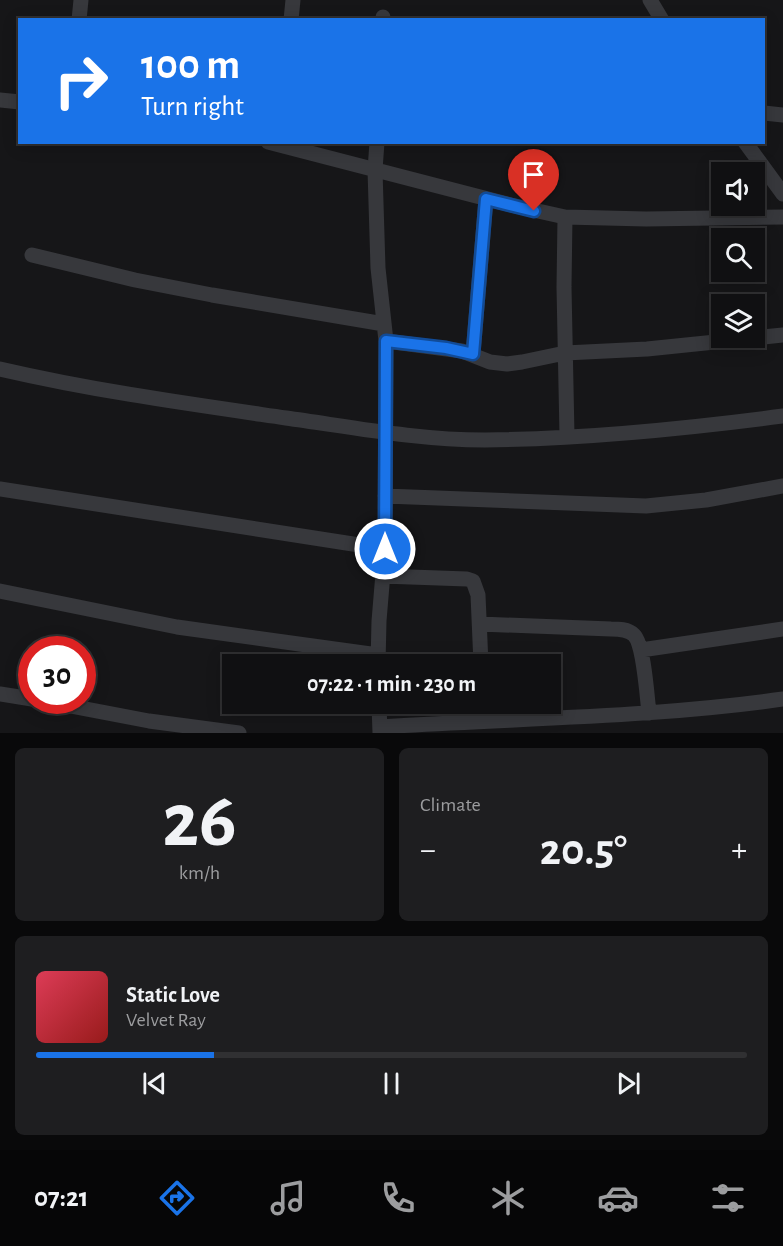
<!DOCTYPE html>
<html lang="en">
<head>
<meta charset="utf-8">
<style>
	:root { --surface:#101012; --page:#1e1e20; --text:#f1f3f6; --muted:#9c9d9f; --line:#303032; --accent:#1a73e8 }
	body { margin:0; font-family:"Alegreya Sans",sans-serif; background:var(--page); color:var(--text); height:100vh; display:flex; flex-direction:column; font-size:22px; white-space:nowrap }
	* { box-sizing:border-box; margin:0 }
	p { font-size:20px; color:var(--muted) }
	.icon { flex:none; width:33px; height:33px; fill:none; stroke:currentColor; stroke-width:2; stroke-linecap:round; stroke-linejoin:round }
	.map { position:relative; height:733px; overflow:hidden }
	.details { display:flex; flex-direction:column; gap:15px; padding:15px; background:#09090a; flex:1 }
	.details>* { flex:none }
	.top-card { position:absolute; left:18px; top:18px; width:747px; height:126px; border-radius:0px; box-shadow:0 3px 15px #0003,0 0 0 2px var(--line); background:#1a73e8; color:#fff; overflow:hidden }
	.fabs { position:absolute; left:711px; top:162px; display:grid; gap:12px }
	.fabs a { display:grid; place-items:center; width:54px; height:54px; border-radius:0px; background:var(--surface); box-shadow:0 3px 15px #0003,0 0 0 2px var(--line); font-size:30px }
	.speed { position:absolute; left:18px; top:636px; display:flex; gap:12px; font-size:30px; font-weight:700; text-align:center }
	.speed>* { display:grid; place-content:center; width:78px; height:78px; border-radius:50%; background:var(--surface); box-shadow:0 3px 15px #0003,0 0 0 2px var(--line); line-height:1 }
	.speed .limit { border:9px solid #d22; background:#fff; color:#111 }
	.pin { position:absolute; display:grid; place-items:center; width:51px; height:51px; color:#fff; margin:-62px -26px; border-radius:50% 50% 50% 0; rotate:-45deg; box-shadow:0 0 6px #0007 }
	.pin .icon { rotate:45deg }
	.me { position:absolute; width:66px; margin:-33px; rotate:0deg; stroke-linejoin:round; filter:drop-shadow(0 0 4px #0008) }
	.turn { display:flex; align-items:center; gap:21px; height:126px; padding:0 24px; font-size:27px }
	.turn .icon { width:78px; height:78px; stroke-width:2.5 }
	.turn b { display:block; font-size:42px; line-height:51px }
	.big { font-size:45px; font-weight:700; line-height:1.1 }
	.details .card { flex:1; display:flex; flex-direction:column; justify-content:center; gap:9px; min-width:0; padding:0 21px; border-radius:9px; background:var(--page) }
	.details .dial { align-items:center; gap:0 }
	.dial b { font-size:78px; line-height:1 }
	.song { display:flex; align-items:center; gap:18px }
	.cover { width:72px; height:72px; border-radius:9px; background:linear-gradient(135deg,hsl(350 70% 55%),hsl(0 70% 35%)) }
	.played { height:6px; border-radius:3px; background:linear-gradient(90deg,var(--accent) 25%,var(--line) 25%) }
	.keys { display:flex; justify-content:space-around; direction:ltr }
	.heat { display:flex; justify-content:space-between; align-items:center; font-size:33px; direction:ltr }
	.details .tiles { flex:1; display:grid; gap:15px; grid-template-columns:1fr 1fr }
	.card:last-child { grid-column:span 2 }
	.trip { position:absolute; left:222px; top:654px; width:339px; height:60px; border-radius:0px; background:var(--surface); box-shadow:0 3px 15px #0003,0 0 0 2px var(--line); font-weight:700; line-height:60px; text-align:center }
	.tabs { display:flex; height:96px; justify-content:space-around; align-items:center; background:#060607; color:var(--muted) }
	.tabs .icon { width:42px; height:42px }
	.tabs .current { color:var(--accent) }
	.tabs b { font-size:27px; color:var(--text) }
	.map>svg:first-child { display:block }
</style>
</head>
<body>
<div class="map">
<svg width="783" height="733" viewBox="0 0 783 733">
	<rect width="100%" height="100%" fill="#161618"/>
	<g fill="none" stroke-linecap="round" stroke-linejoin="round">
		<!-- minor -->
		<path stroke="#37383c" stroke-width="15" d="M650,0L662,20
			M79,20L81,0
			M291,20L293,0
			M383,20V17
			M0,100L20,102
			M764,113L783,115
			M268,142L511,205L565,217L646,219L783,217
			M377,142L375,170L378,268L386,341L385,549L379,621L378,664
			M745,142L783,194
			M565,217L564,287L567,436
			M32,255L135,280L212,295L384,324
			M386,341L462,351L490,362L507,364L522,362L565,353L647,349L783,335
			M473,354L486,199
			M0,369C95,391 190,404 286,418C351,427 418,440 485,440C584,439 684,429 783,416
			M0,489L385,549
			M385,496L646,506L706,500L783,486
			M382,576L467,579L473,581L478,595L481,664
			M0,591L177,627L378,655
			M480,624L611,629C618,629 628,629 634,635C644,645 647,697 649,713
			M641,650L783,629
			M0,694L32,699
			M39,700L149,721L239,733
			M379,704L380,733
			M483,704L484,720
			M380,727C514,718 650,718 783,699"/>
	</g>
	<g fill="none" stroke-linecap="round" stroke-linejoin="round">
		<defs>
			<path id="route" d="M385,549L386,341L446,348L473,354L486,199L534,211"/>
		</defs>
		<!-- route casing -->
		<use href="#route" stroke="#114b97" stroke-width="15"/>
		<!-- route -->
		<use href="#route" stroke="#1a73e8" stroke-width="10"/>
	</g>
</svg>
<div class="fabs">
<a><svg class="icon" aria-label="sound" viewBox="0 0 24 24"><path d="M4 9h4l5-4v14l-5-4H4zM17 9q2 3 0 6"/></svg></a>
<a><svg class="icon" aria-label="search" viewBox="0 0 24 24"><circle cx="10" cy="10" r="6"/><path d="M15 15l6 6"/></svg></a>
<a><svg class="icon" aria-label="layers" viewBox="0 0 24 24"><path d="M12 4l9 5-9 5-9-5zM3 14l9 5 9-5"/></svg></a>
</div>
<div class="speed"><div class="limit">30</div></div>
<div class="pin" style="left:534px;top:211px;background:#d93025"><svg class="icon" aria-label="arrive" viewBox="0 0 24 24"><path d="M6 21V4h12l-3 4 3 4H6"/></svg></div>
<svg class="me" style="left:385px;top:549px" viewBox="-20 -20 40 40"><circle r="17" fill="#1a73e8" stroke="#fff" stroke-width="3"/><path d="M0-11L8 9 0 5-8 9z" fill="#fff"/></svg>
<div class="trip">07:22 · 1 min · 230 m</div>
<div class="top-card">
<div class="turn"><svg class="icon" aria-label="right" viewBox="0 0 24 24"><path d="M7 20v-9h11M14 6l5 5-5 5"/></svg><div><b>100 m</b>Turn right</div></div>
</div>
</div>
<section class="details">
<div class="tiles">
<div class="card dial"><b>26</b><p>km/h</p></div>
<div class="card"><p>Climate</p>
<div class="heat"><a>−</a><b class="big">20.5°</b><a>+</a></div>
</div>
<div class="card">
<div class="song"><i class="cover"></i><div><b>Static Love</b><p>Velvet Ray</p></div></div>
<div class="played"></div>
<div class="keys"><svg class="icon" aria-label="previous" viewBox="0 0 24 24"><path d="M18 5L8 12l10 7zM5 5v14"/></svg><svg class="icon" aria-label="pause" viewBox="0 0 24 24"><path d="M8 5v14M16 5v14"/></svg><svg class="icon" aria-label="next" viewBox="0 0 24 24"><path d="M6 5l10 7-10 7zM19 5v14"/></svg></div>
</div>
</div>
</section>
<nav class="tabs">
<b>07:21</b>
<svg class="icon current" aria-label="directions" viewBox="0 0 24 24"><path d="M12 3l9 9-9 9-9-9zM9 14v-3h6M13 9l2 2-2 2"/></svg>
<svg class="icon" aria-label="music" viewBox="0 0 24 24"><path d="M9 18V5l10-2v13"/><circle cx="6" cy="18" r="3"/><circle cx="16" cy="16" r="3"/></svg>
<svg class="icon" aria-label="phone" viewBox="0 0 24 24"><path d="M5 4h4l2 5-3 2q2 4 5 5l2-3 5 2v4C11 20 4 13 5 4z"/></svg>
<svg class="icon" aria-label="climate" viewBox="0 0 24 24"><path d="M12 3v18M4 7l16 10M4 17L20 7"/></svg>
<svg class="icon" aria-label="car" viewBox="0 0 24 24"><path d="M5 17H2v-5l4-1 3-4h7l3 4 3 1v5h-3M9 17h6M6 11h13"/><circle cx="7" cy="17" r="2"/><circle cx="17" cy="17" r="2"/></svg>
<svg class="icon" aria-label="filters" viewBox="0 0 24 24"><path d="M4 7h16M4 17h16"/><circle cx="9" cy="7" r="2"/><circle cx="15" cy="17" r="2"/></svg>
</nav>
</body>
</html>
